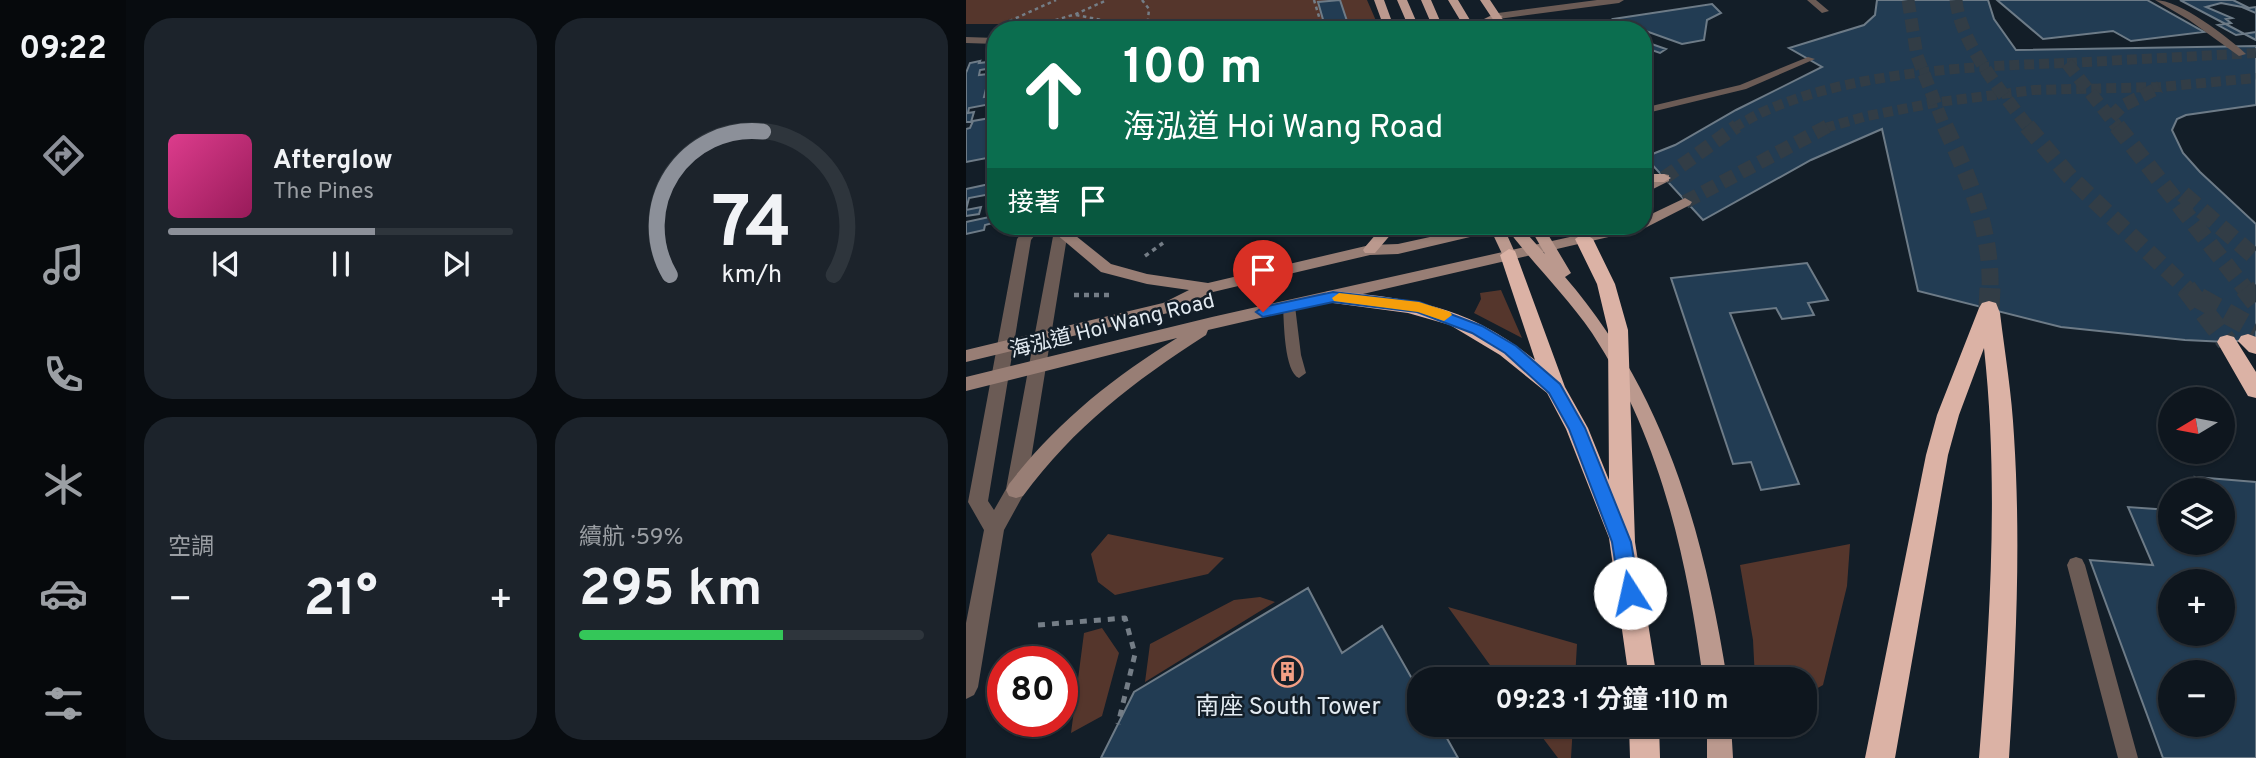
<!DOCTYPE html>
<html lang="zh-TW">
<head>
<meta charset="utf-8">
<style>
	:root { --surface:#0e161e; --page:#1c232b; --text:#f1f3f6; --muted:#9b9fa4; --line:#2e353c; --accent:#8c9099 }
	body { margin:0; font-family:Overpass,"Noto Sans TC",sans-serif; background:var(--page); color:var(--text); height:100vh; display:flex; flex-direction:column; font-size:26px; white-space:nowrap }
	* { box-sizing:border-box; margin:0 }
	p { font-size:23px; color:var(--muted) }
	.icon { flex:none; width:38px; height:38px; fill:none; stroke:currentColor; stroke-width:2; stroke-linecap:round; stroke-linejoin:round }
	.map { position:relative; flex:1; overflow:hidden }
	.drawer { display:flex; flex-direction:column; gap:18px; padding:18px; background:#080c10; width:840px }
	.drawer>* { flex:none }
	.guide { position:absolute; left:21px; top:21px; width:665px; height:214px; border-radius:28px; box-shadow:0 2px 5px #0004,0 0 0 2px var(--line); background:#0b6e4f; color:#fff; overflow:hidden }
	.needle { width:46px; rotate:260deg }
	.controls { position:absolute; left:1192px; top:387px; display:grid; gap:14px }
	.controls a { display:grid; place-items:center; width:77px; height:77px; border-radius:50%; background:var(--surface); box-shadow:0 2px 5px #0004,0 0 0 2px var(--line); font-size:35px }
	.speed { position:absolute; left:21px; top:646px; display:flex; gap:14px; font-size:35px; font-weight:700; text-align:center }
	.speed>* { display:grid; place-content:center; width:91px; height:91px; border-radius:50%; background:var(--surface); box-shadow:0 2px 5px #0004,0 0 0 2px var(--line); line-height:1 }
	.speed .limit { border:10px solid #d22; background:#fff; color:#111 }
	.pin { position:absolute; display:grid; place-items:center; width:60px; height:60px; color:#fff; margin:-72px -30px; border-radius:50% 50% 50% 0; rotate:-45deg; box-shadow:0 0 7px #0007 }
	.pin .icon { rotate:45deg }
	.me { position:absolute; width:77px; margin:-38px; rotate:350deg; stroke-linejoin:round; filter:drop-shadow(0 0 5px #0008) }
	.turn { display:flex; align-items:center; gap:24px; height:147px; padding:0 21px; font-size:32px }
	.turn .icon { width:91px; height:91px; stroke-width:2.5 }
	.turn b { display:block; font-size:49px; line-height:60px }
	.then { display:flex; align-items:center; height:66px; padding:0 21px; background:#0003; gap:14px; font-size:26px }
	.big { font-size:52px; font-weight:700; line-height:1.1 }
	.drawer .widget { flex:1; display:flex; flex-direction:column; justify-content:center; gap:10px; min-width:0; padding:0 24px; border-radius:28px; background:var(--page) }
	.drawer .dial { align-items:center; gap:0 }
	.dial svg { height:182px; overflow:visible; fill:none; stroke:var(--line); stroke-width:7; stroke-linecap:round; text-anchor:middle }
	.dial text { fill:var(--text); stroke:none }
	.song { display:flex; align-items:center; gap:21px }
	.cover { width:84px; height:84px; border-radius:10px; background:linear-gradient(135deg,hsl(330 70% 55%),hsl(330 70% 35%)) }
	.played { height:7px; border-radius:4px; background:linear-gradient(90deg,var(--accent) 60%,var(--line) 60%) }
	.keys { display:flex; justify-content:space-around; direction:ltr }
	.heat { display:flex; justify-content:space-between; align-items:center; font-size:38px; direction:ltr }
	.charge { height:10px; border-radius:5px; background:linear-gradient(90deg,#34c759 59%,var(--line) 0) }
	.drawer .tiles { flex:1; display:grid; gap:18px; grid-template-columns:repeat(2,1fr) }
	.trip { position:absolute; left:441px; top:667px; width:410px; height:70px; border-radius:28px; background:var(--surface); box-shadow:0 2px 5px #0004,0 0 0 2px var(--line); font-weight:700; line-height:70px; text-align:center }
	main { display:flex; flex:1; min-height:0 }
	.tab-bar { display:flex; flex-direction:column; width:126px; justify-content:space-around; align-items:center; background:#06090c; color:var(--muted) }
	.tab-bar .icon { width:49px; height:49px }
	.tab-bar .current { color:var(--accent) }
	.tab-bar b { font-size:32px; color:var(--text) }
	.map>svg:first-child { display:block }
</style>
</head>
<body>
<main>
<nav class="tab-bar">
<b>09:22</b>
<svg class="icon current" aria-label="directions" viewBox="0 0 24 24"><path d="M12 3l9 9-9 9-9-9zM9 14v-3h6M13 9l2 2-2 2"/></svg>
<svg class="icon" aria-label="music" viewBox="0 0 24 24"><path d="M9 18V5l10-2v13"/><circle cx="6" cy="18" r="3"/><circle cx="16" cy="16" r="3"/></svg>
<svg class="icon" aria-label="phone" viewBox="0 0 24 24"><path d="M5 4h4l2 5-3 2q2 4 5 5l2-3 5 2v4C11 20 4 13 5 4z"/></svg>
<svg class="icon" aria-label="climate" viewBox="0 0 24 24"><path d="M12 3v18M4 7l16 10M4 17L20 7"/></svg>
<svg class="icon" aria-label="car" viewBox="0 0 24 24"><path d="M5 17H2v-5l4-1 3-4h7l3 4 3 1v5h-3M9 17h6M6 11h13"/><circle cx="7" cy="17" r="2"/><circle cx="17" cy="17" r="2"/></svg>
<svg class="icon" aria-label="filters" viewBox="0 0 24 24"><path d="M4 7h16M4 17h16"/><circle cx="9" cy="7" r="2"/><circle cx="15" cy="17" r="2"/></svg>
</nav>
<section class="drawer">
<div class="tiles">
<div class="widget">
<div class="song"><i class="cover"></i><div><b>Afterglow</b><p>The Pines</p></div></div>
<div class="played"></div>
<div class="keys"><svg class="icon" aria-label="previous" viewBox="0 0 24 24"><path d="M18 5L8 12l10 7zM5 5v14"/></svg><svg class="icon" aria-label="pause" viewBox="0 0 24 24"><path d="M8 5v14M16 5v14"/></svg><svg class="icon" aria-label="next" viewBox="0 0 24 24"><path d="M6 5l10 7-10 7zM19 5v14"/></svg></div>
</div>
<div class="widget dial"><svg viewBox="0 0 100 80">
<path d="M14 69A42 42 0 1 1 86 69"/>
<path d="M14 69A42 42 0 0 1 55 6" stroke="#8c9099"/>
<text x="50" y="56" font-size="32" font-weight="700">74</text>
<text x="50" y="72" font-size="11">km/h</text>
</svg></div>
<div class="widget"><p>空調</p>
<div class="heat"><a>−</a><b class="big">21°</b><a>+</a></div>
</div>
<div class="widget"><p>續航 · 59%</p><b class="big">295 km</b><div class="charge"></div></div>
</div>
</section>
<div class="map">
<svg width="1290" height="758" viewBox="0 0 1290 758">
	<rect width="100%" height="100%" fill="#131e28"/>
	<!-- green -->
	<path fill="#55362c" d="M0,0H401L414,30H85L37,24H0Z
		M535,290L556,338L508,313L515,299L514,293Z
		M142,534L258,558L242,574L149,595L132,582L125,554Z
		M884,544L881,586L857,685L838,696V679H789L787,640L774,565Z
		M294,597L309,602L179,682L184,644L268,600Z
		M482,607L611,644L609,679H534Z
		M136,628L153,653L136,716L105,733L118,633Z
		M567,725H607L605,758H592Z"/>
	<!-- building -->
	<path fill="#223c53" stroke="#6d7b87" stroke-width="2" fill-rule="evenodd" d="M374,0L384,30H360L352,2Z
		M911,0H1022L1028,19L1050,50L1290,46V105L1220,115L1211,119L1206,130L1217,153L1234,172L1290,224V339L1261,342L1219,340L1095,327L952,291L916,129L845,160L737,220L679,157L709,145L770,110L856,67L823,48L898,25L909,15Z
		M1031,0H1181L1238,32L1165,41L1147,31L1077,39Z
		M1214,0H1267L1283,8L1290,7V40Z
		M1255,3L1276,7L1290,13V32L1270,35L1252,25L1265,23L1260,19L1266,18L1240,7Z
		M746,4L755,13L741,20L738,40L716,44L677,30L654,28L647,19Z
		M677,41L700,49L694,53L677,47Z
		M14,61L13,63L22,62L20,69L14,70L13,75L30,73V80L22,81L18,97L30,95V103L3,108L2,113L8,112L5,122H0V73L4,63Z
		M30,117L21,158L0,162V129L4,128L7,121Z
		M28,183L30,193L3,198L0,210L15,207L13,214L0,216V189Z
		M28,216L27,223L19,225L18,230L0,234V222Z
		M841,263L862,300L842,303L848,315L816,319L810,308L764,313L833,484L795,490L785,462L767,464L705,278Z
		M1229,477L1290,482V758H1197L1124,560L1187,565L1162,507L1204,510V542H1256V490H1235ZM1204,581H1256V634H1204ZM1204,672H1256V724H1204Z
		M342,588L376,653L416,626L453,691V724H473L492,758H135L168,692Z"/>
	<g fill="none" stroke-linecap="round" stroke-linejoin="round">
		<!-- secondary-tunnel-far1 -->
		<path stroke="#323d46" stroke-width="10" stroke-dasharray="10 5" stroke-linecap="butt" d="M1101,63L1290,53
			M859,128L901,116L973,102L1068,90L1194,87L1290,78"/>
		<!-- secondary-tunnel -->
		<path stroke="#323d46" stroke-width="14" stroke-dasharray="14 7" stroke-linecap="butt" d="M719,202L862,126"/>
		<!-- primary-tunnel-far1 -->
		<path stroke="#323d46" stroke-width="10" stroke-dasharray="10 5" stroke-linecap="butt" d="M768,128C852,73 1002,66 1101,63"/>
		<!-- primary-tunnel -->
		<path stroke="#323d46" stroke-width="14" stroke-dasharray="14 7" stroke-linecap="butt" d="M698,178L771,126"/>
		<!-- highway-tunnel-far2 -->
		<path stroke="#323d46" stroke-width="13" stroke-dasharray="13 6" stroke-linecap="butt" d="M942,0L951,56L979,128
			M990,0C994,43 1037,94 1063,128
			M1101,63L1152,128
			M1145,117L1156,106L1194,87"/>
		<!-- highway-tunnel-far1 -->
		<path stroke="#323d46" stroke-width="17" stroke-dasharray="17 8" stroke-linecap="butt" d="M979,126C1003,178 1026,231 1024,290
			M1061,126L1104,177L1222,290
			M1151,126L1280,290
			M1217,194L1290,258"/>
		<!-- highway-tunnel -->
		<path stroke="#323d46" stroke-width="21" stroke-dasharray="21 10" stroke-linecap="butt" d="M1220,288L1261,342
			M1279,288L1290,302
			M1233,298L1290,330
			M1023,308L1024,288"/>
		<!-- path-far3 -->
		<path stroke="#747d86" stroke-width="2.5" stroke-dasharray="3.5 3.5" stroke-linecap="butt" d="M176,0L183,9L181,30
			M348,0L357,30
			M110,15L136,20L153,30
			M37,24L90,0
			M69,26L110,14L141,0"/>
		<!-- path-far2 -->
		<path stroke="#747d86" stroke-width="3.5" stroke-dasharray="4.5 4.5" stroke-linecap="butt" d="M179,256L197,243"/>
		<!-- path-far1 -->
		<path stroke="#747d86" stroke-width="4.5" stroke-dasharray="5 5" stroke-linecap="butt" d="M108,295H144"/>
		<!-- path -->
		<path stroke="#747d86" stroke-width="5" stroke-dasharray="7 7" stroke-linecap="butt" d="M72,625L159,618L169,654L152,724"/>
		<!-- lane -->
		<path fill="#6b5b55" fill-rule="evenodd" d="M841,0H850L863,11L856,13Z
			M1189,0C1214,0 1262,37 1280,54L1273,56L1223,20Z
			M842,57L849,59L780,89L677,114V108L774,85Z
			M323,302L329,306L335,355L340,373L333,378C318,372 318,322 317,306Z
			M1110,557L1116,559L1119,565L1172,758H1152L1101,565L1104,559Z"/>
		<!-- street -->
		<path fill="#6b5b55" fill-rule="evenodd" d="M631,0H658L653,3L532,19L527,16L532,13Z
			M0,37L30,38V44L0,43Z
			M61,226H76L65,240L22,501L28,510L40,489L88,231L84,226H98L102,231L60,490L38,530L12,687L8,695L0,699V623L18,530L2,502L51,239Z"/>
		<!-- secondary -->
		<path fill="#987e75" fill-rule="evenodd" d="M528,14L537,16L518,30H508L512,22Z
			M698,174L703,175V181L677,194V184Z
			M719,198L726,202L724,205L677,229L242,330L240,335C167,382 109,426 57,496L50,498L43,496L40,490L43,484C90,423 146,378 211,338L0,391V377L246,317L653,226H677V218Z
			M514,226H540L538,229L432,254L404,255L247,292L202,313L0,362V350L197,303L223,290L181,284L135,272L90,234L88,231L90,228H100L145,264L181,274L242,283L404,245L432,244Z"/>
		<!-- primary -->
		<path fill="#bb998e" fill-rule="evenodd" d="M408,0H418L429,30H419Z
			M431,0H441L454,30H444Z
			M455,0H465L478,30H468Z
			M482,0H492L510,30H500Z
			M514,0H524L544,30H534Z
			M677,174H698L705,178L698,182H677Z
			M417,226H432L409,253H399L397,250L399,247Z
			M523,226H537L550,255L548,258H538Z
			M539,226H554L579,254L563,226H577L605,273L599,277C698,391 738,533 761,679H737C721,558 694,437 626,333C600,295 566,263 539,226Z
			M741,724H765L767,758H741Z"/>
		<!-- highway -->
		<path fill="#dbb2a5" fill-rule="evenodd" d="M618,233L627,239L649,284L662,330L669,542L691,679H663L643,538L600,429L581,393L534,355L484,325L442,313L367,303L360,302L358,297L360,292L367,291C450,299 502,306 569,360L534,255L543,249L549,251L599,387L622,428L643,480L642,330L631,284L609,239Z
			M1023,301L1030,303L1034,313C1039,354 1046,395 1048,436C1055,543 1050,651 1043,758H1013C1024,621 1033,485 1018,348L993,415L982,455L929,758H899L960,455L971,415L1013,308L1016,303Z
			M1282,334L1290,337V354L1283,352L1272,341L1275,336Z
			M1261,335L1268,337L1290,372V398L1282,396L1251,342L1254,337Z
			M663,724H693L694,758H664Z"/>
	</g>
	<!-- route -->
	<path fill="#1a73e8" stroke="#114b97" stroke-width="2" d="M367,292L453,302L516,326L550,346L594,384L619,428L665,542L674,593L671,599L664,602L657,599L654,593L646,542L603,429L583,393L539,353L506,333L451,312L367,302L297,317L290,312L297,307Z"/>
	<!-- slow -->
	<path fill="#f59e0b" d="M373,293L453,302L484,312L486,315L478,321L452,312L368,301L366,298Z"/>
	<!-- icons -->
	<defs>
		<symbol id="building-ring" viewBox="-11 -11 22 22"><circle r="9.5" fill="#131e28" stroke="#f39f85" stroke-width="1.5"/><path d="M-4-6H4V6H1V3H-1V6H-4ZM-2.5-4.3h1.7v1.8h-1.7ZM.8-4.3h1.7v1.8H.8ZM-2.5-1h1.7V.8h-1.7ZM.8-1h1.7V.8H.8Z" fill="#f39f85"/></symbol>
	</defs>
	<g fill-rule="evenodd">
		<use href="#building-ring" x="304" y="654" width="35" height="35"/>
	</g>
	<g text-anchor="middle" stroke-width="5" stroke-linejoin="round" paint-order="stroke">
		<!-- street labels -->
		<g font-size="21" fill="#e2eaf1" stroke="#131e28">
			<text transform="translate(146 325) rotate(-14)" y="7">海泓道 Hoi Wang Road</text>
		</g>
		<!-- near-poi labels -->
		<g font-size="24" fill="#e2eaf1" stroke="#131e28">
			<text x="322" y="714">南座 South Tower</text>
		</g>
	</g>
</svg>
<div class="controls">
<a><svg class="needle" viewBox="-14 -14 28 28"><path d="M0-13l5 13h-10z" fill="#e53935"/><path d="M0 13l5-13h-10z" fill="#9b9fa4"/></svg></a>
<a><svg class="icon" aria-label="layers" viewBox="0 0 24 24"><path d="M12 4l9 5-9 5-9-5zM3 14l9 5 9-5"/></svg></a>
<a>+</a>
<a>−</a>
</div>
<div class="speed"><div class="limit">80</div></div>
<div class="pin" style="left:297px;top:312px;background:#d93025"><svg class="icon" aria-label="arrive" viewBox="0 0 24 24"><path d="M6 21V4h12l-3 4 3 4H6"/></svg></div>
<svg class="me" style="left:664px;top:593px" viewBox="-20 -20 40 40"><circle r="19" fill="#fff"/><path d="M0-13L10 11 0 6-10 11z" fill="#1a73e8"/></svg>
<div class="trip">09:23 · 1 分鐘 · 110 m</div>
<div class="guide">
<div class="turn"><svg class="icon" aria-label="ahead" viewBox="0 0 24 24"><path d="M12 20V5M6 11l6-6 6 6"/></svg><div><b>100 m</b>海泓道 Hoi Wang Road</div></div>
<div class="then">接著<svg class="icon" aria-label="arrive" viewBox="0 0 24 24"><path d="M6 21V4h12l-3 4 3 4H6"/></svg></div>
</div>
</div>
</main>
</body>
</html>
